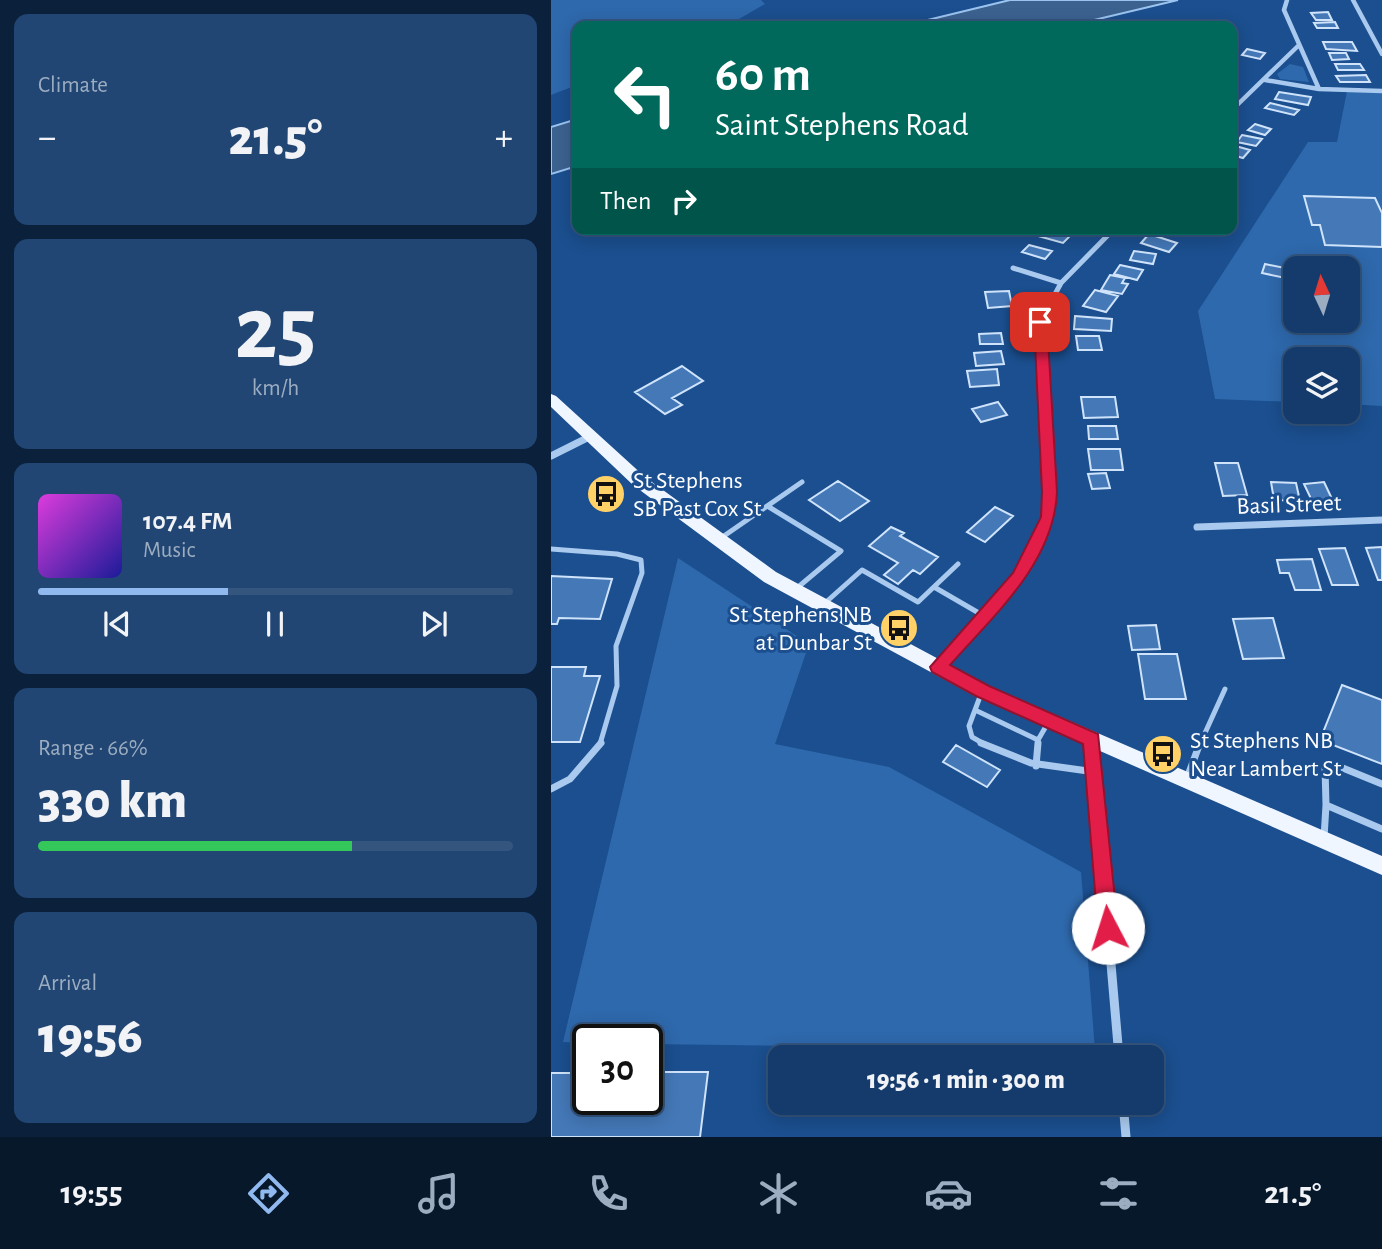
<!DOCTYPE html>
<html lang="en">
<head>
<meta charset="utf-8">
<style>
	:root { --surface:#143b6b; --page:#214673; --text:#f1f3f6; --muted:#9dadc1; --line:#33557e; --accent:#90b9f0 }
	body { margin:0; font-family:"Alegreya Sans",sans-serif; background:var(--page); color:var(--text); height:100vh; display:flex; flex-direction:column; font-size:26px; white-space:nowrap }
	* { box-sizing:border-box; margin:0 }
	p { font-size:23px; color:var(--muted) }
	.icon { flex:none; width:38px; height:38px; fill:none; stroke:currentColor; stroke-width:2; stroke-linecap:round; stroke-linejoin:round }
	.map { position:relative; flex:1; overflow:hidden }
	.panel { display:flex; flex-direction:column; gap:14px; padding:14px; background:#0b203b; width:551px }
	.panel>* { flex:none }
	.banner { position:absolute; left:21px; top:21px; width:665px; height:214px; border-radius:14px; box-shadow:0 4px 18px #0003,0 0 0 2px var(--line); background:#00695c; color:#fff; overflow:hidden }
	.needle { width:46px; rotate:356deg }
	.controls { position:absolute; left:732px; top:256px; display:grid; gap:14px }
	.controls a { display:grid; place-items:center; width:77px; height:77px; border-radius:14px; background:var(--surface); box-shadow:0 4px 18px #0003,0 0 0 2px var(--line); font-size:35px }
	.speed { position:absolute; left:21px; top:1024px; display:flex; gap:14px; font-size:35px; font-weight:700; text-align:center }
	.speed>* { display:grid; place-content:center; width:91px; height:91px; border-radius:50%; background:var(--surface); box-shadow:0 4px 18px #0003,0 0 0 2px var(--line); line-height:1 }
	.speed .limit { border:4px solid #111; border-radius:10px; background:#fff; color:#111 }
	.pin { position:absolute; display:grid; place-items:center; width:60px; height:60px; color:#fff; margin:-30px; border-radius:14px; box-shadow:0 4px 10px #0006 }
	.me { position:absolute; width:77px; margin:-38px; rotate:355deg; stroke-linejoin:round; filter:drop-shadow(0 0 5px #0008) }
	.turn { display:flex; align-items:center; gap:24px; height:147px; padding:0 28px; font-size:32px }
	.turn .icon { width:91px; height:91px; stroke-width:2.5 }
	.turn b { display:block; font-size:49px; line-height:60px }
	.then { display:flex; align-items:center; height:66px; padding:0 28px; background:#0003; gap:14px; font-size:26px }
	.big { font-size:52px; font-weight:800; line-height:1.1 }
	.panel .widget { flex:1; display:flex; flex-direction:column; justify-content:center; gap:10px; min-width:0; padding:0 24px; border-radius:14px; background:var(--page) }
	.panel .dial { align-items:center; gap:0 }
	.dial b { font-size:91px; line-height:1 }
	.song { display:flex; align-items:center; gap:21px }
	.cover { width:84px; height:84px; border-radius:10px; background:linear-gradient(135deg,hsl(300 70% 55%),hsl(240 70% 35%)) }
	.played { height:7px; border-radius:4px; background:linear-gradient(90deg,var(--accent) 40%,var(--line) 40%) }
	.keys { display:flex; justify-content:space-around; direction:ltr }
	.heat { display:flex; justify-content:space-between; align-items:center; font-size:38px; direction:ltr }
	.charge { height:10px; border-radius:5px; background:linear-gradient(90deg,#34c759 66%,var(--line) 0) }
	.trip { position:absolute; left:217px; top:1045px; width:396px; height:70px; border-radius:14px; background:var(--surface); box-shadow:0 4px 18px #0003,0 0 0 2px var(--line); font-weight:800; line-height:70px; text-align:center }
	.tab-bar { display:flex; height:112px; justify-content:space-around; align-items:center; background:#08182b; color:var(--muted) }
	.tab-bar .icon { width:49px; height:49px }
	.tab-bar .selected { color:var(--accent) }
	.tab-bar b { font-size:32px; color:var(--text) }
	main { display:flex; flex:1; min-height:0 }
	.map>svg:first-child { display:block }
</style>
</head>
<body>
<main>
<section class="panel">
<div class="widget"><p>Climate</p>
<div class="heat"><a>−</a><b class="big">21.5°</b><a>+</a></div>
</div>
<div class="widget dial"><b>25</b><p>km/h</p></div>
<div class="widget">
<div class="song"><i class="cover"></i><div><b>107.4 FM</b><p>Music</p></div></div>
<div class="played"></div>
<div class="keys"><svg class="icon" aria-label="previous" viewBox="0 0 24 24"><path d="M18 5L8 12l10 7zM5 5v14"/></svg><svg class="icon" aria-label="pause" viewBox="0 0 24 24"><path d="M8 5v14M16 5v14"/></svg><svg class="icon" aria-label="next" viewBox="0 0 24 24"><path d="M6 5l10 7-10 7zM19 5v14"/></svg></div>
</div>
<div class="widget"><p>Range · 66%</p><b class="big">330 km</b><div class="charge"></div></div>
<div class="widget"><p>Arrival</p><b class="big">19:56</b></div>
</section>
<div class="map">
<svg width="831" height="1137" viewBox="0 0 831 1137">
	<rect width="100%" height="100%" fill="#1b4f8f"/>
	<!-- green -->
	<path fill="#2e69ad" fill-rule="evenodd" d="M0,0H210L214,4L176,26H26V85L0,95Z
		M739,64L752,67L758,82L729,79L726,74Z
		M796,91H831V406L796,404V359H744V402L664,399L647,311L757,142H786ZM744,268H796V320H744Z
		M127,558L258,644L224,744L338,767L530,872L544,1050L96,1044V1040H37V1043L12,1042Z"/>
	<!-- water -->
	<path fill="#3c6290" stroke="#9cc4f0" stroke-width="2" d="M459,0H627L518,26H352Z
		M26,119V166L0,174V127Z"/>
	<!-- building -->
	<path fill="#4478b7" stroke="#cfe3fa" stroke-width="2" d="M777,12L781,20H765L760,13Z
		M784,22L787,28H766L763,23Z
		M772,42H801L806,51L775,49Z
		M696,49L714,53L709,59L691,55Z
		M778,53H795L798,59L781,60Z
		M784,64H809L813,70H787Z
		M815,75L819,82H789L785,76Z
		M728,92L760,97L757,105L724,99Z
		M719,103L748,110L743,115L714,108Z
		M704,124L720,129L714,135L697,130Z
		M691,135L711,139L705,146L686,142Z
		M681,145L699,150L692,158L681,155Z
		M753,196L824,198L831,213V247L774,245L769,225H761Z
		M494,229H507L521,234L512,243L487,236Z
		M598,234L626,243L618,252L590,243Z
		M478,245L501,251L494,259L471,252Z
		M583,251L605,254L602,264L579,260Z
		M714,264L744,270V280L711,273Z
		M569,265L592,270L586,280L563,274Z
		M559,275L574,278L571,283L577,284L571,294L550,290Z
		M544,290L567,296L555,312L532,306Z
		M458,291L461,306L437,308L434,292Z
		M524,316L561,319L560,331L523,329Z
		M450,333L452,344H429L428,334Z
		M525,336H548L551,350H527Z
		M450,351L453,364L425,366L423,353Z
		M131,366L152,381L121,398L131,405L114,414L84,392Z
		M446,369L448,385L419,387L416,371Z
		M530,397H564L567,417L533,418Z
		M447,402L456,415L430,422L421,409Z
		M537,426H565L567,439H538Z
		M537,449H569L572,470H540Z
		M664,463H687L696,495L672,496Z
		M555,473L559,488L541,489L537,474Z
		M287,481L318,501L289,521L258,500Z
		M720,482L745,483L749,501L723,500Z
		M773,482L782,501L762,503L753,484Z
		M444,507L462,516L434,542L416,532Z
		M340,527L353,533L349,536L387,557L369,574L362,570L347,584L333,575L347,563L318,546Z
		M831,547V580H827L815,548Z
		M794,548L807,585H781L768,549Z
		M761,559L770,590H744L738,573H729L726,560Z
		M0,576L61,579L49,619L8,618L6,624H0Z
		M722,618L733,658L692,659L682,619Z
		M605,625L609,649L581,650L577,626Z
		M587,654H626L635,699H594Z
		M0,667H35L33,676H49L29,742H0Z
		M791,685L831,700V764L769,740Z
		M405,745L449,770L436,787L392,762Z
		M96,1072H157L149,1137H0V1073H37V1099H96Z"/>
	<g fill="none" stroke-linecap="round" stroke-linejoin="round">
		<!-- service-far1 -->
		<path stroke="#a9c9ee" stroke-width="5" d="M218,507L290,551L246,588
			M170,538L251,482
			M0,549L66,554L90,560L91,573L65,646L66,686L49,744
			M383,587L433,616
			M274,603L311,570L367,602L407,564
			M430,694L418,726L421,737L433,744
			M424,710L487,740L498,721
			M487,744V740
			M649,744L674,689"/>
		<!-- service -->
		<path stroke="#a9c9ee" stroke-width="7" d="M430,743L480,763L544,772
			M485,766L487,743
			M636,778L649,743
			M831,784L782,764L774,767L775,805L831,829
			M0,789L19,779L50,743
			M773,838L775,805"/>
		<!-- minor-far3 -->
		<path stroke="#a9c9ee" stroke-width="4.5" d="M736,0L733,10L768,89
			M802,0L831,54
			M714,80L768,89L831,91
			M681,110L747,46"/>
		<!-- minor-far2 -->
		<path stroke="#a9c9ee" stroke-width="5" d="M462,268L510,283
			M496,435L489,322L510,283L563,229"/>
		<!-- minor-far1 -->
		<path stroke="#a9c9ee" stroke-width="7" d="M0,456L40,436
			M646,527L831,520
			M388,666L468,577L498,518L496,433
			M541,740V744"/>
		<!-- minor -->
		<path stroke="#a9c9ee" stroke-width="9" d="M541,743L568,1057
			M572,1102L575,1137"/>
		<!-- primary -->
		<path fill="#f0f6ff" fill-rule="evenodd" d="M0,394L5,396L94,477L225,572L438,686L831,856V875L424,696L213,582L82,485L0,407Z"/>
	</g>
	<!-- route -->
	<path fill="#e11d48" stroke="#92132f" stroke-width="2" d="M489,318L496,322L506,492C503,563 443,615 399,665L438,686L547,734L567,928L564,934L557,937L550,934L547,928L532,744L425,696L381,672L379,667L462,573L490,517L491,492L483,322Z"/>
	<!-- icons -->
	<defs>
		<symbol id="bus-disc" viewBox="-11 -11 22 22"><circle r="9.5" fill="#ffd166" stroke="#1b4f8f"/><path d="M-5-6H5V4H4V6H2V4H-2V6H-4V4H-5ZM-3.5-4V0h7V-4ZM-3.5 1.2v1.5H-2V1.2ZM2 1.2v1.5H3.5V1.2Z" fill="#111"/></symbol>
	</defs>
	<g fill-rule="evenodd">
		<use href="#bus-disc" x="33" y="472" width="44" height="44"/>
		<use href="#bus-disc" x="326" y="606" width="44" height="44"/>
		<use href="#bus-disc" x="590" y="732" width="44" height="44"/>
	</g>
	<g text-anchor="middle" stroke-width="6" stroke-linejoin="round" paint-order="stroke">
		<!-- poi labels -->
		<g font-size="24" fill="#fff" stroke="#1b4f8f" text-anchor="start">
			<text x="82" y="488">St Stephens<tspan x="82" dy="28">SB Past Cox St</tspan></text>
			<text x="321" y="622" text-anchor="end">St Stephens NB<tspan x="321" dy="28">at Dunbar St</tspan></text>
			<text x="639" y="748">St Stephens NB<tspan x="639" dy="28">Near Lambert St</tspan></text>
		</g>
		<!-- street labels -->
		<g font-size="24" fill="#fff" stroke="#1b4f8f">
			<text transform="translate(738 504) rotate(-2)" y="8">Basil Street</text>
		</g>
	</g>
</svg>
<div class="controls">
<a><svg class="needle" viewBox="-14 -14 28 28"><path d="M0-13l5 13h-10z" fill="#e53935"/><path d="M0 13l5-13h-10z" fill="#9dadc1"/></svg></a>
<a><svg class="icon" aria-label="layers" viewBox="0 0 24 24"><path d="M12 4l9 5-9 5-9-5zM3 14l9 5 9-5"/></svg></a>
</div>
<div class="speed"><div class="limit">30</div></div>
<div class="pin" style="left:489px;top:322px;background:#d93025"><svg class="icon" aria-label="arrive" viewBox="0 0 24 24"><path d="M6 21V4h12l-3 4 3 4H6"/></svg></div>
<svg class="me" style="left:557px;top:928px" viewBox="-20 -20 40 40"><circle r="19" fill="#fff"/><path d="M0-13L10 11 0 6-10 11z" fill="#e11d48"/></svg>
<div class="trip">19:56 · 1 min · 300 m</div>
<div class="banner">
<div class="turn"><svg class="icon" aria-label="left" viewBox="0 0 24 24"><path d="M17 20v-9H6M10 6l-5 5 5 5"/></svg><div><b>60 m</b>Saint Stephens Road</div></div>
<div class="then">Then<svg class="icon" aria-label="right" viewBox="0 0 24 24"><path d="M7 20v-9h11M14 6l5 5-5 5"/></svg></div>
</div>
</div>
</main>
<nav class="tab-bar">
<b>19:55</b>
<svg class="icon selected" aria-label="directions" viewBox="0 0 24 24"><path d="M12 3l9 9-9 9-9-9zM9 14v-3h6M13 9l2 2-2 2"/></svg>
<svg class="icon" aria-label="music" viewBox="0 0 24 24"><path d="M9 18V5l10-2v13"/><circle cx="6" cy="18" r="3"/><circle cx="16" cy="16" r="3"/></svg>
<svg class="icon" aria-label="phone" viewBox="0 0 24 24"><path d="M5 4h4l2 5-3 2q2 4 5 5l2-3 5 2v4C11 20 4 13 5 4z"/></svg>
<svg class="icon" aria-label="climate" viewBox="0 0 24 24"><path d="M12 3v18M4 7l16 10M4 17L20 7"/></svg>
<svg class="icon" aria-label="car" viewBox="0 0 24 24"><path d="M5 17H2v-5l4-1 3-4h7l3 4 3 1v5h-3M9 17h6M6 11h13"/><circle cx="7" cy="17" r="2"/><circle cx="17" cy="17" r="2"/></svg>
<svg class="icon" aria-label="filters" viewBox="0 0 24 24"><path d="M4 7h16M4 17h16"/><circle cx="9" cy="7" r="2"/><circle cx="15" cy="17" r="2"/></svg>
<b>21.5°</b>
</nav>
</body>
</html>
